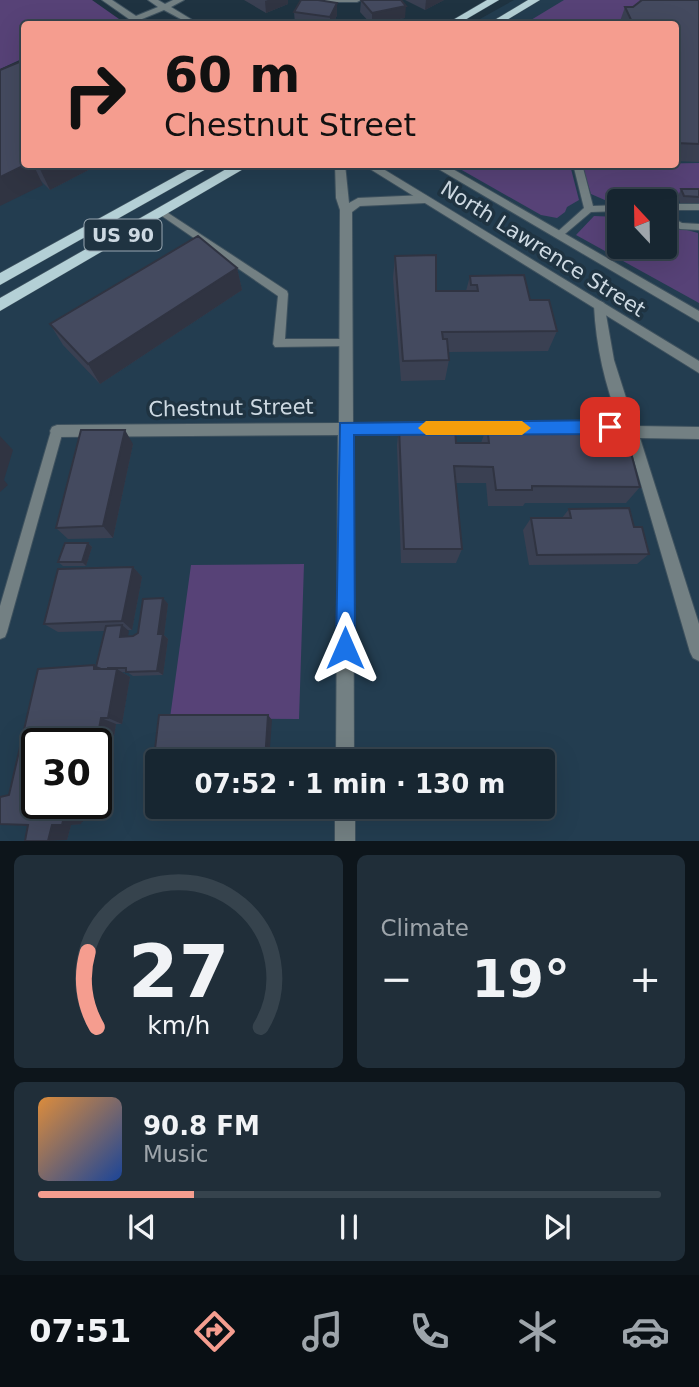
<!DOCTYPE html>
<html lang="en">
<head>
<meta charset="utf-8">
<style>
	:root { --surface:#172631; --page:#202e39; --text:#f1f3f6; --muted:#9ea5ab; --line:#36434d; --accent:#f59d8f }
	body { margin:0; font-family:"DejaVu Sans",sans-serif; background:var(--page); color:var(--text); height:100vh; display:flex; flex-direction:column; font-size:26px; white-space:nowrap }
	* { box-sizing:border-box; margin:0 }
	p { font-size:23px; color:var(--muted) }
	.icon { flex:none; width:38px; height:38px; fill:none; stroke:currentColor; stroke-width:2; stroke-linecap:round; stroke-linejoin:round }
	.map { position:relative; height:841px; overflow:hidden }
	.side { display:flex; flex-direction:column; gap:14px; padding:14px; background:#0d151b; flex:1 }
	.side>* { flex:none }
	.top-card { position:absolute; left:21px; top:21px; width:658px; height:147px; border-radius:7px; box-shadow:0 7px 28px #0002,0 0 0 2px var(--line); background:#f59d8f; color:#111; overflow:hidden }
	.needle { width:46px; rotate:338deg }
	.controls { position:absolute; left:607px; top:189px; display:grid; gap:14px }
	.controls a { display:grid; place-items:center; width:70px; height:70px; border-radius:7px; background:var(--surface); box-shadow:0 7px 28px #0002,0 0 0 2px var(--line); font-size:35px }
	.speed { position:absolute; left:21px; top:728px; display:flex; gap:14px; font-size:35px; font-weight:700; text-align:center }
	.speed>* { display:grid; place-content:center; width:91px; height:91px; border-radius:50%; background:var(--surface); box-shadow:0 7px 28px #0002,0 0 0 2px var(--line); line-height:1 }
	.speed .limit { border:4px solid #111; border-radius:10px; background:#fff; color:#111 }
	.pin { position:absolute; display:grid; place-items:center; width:60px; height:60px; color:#fff; margin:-30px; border-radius:14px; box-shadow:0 4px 10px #0006 }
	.me { position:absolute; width:77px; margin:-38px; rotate:0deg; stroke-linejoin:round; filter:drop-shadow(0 0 5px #0008) }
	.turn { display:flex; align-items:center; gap:24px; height:147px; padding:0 28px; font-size:32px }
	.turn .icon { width:91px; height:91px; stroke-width:2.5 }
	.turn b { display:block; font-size:49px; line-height:60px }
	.big { font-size:52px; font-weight:800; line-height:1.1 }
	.side .card { flex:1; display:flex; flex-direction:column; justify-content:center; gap:10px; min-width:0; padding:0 24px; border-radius:10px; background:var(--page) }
	.side .dial { align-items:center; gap:0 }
	.dial svg { height:182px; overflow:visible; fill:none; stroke:var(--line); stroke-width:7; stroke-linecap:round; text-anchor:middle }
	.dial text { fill:var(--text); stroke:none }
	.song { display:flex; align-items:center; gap:21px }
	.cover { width:84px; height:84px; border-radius:10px; background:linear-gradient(135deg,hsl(30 70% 55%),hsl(220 70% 35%)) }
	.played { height:7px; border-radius:4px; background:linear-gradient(90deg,var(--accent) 25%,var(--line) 25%) }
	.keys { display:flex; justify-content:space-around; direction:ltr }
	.heat { display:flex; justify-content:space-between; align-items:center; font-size:38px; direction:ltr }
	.side .tiles { flex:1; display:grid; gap:14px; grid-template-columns:1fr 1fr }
	.card:last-child { grid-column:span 2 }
	.trip { position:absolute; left:145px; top:749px; width:410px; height:70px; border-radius:7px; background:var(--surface); box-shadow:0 7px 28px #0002,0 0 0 2px var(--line); font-weight:800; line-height:70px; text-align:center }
	.tabs { display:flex; height:112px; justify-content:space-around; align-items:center; background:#090f14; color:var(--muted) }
	.tabs .icon { width:49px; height:49px }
	.tabs .on { color:var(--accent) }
	.tabs b { font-size:32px; color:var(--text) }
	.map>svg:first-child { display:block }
</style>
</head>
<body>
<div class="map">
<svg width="699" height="841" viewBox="0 0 699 841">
	<rect width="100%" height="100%" fill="#1f3341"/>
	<!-- built -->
	<path fill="#233d50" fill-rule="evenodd" d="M514,0H699V841H0V85L24,164H676V24H471ZM620,201H665V247H620ZM37,744H96V803H37ZM158,761H542V807H158Z"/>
	<!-- green -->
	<path fill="#574277" d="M0,0H92L119,19L105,24H24V58L0,69Z
		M564,0H699L624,24L526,23Z
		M699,163V196H677L679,201H607L591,194L582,165Z
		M453,165H570L579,200L567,207L565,212L557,218L541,215Z
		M594,216L619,217L620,247H665V224L698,233L699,303L576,235Z
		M304,564L299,719L170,718L191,565Z"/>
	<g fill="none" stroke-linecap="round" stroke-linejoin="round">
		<defs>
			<path id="service" d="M498,18L517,24H507L498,22Z
				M573,164H582L593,206L620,205V211L591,212L559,239L554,236L555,234L584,208Z
				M665,204H699V210H665Z
				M162,209L287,291L288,294L285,339H346L350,340L352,343L350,346L275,347L273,344L278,296L159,214V210Z
				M665,214L682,223L699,224V230L680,229L665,221Z
				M57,426L61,427L63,431L7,632L5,637L0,639V606L51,431L53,427Z"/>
			<path id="minor" d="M102,0H112L136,16L158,7L148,0H158L165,4L173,0H184L171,7L199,24H190L164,10L142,19L143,24H120L129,19Z
				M323,0H361L357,2H327Z
				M335,164H345L349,203L358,198L425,195L430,199L425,203L360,206L352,212L353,423L610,421L620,423C605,386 596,346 594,306L600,301L604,303L614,360L635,426L699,427V439L640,438L699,624V661L693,658L690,652L631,450L625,437L610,433L353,435L354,761H336L338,435L57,437L52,435L50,431L52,427L57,425L339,423L340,210L336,198Z
				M335,807H355V841H335Z"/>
			<path id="tertiary" d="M362,164H375L699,361V373Z
				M430,164H444L699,311V322Z"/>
			<path id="primary" d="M487,0H499L458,24H446Z
				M528,0H540L500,24H488Z
				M198,164H215L0,285V273Z
				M235,164H252L0,311V298Z"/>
		</defs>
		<!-- service casing -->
		<use href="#service" stroke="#3e515e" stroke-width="2"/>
		<!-- minor casing -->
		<use href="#minor" stroke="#3e515e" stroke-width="2"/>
		<!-- tertiary casing -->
		<use href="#tertiary" stroke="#3e515e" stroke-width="2"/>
		<!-- primary casing -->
		<use href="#primary" stroke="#3e515e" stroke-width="1"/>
		<!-- service -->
		<use href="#service" fill="#738083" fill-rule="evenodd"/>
		<!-- minor -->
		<use href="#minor" fill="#738083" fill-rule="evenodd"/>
		<!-- tertiary -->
		<use href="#tertiary" fill="#738083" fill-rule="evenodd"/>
		<!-- primary -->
		<use href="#primary" fill="#b4d0d6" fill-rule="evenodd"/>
	</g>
	<!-- wall -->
	<path fill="#3a4052" d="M244,0H288V4L266,13Z
		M361,0L405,18L376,24H371L360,12Z
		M405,0H444L425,10Z
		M640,0H699V162L676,161V24H619L625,7H633L638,4Z
		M294,12L337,15L333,24H295Z
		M24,164H100L50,190Z
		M681,189H699V203H680L678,196Z
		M395,256L436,291H466L470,276L530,300L557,331L548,351L448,352L449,360L445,380L401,381L393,278Z
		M237,268L242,290L100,384L63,345L50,324Z
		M487,426L524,430L640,487L626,503H525L523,506H488L486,483H456L462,549L456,563H401L397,445L399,427L456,443H481Z
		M133,444L113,538L68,539L56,528Z
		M569,509L634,527L649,554L637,564L529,565L523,530L531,518H562Z
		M88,543L92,547L86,566H63L58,562Z
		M133,567L142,577L132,630H128V636H133L138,633L163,598L168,604L164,635L168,639L163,675L133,676L127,672H122L130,677L122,724H116L100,820L81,821V824L71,825L67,840L28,825L9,795L96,667L105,631L58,632L44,624Z"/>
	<!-- shaded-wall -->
	<path fill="#303442" d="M268,0H288V4L266,13L265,1Z
		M426,0H444L425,10Z
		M337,3V15L333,24H330V17Z
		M406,6L405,18L372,24V13Z
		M27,164H33L43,185L0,206V177Z
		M45,164H100L50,190L39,167Z
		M237,268L242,290L100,384L88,364Z
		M125,430L133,444L113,538L103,526Z
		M0,436L13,450L4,480L8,485L0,492Z
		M88,543L92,547L86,566L82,562Z
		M133,567L142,577L132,630L122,621Z
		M163,598L168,604L164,635L168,639L163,675L157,671L158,634Z
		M122,625L129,631L127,642L120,637Z
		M117,669L130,677L122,724L108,718Z
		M268,715L272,720L269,761H265Z
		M101,718L116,724L100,820L82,821L86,803H96V745Z
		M63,821H82L81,824L71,825L67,840L48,841L52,825Z"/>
	<!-- building -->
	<path fill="#444a5f" stroke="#303442" stroke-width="2" d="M301,0H318L337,3L330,17L294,12Z
		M361,0H401L406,6L372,13Z
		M642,0H699V144L676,143V112H678L676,106V24H633L625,7H633Z
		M24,60V164H27L0,177V70Z
		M681,189H699V197L684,196Z
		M198,236L237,268L88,364L50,324Z
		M436,255V291H478L477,285H471L470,276L524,275L530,300H549L557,331L442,332L443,339H447L449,360L403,361L395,256Z
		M487,426H523L524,430H625L640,487L532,486V490H496L493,467L454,466L462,549H404L399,427L455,428L456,443H489Z
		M81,430H125L103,526L56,528Z
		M629,508L634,527H642L649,554L537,555L531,518H571L569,509Z
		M65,543H88L82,562H58Z
		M133,567L122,621L44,624L58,569Z
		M163,598L158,634H163L157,671L126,672V668H108V669H101L96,667L106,626L122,625L120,637L133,636L138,633L143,599Z
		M94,665V669H117L108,718H101L96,745V744H37V803H86L82,821H63L62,825H52L48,841H25L28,825L0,824V797L9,795L38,669Z
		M159,715H268L265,761H158V792H150Z"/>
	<!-- route -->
	<path fill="#1a73e8" stroke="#114b97" stroke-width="2" d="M610,420L618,427L610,434L354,435L355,648L352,655L345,658L339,655L336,648L340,423Z"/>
	<!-- slow -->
	<path fill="#f59e0b" d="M426,421H522L531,428L522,435H426L418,428Z"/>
	<g text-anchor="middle" stroke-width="7" stroke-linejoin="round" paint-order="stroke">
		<!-- shield labels -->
		<rect fill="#1f3341" stroke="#99a7b2" stroke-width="2" x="84.5" y="219.5" width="77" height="31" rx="5"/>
		<g font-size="19" font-weight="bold" fill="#cdd9e2">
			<text x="123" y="242">US 90</text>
		</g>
		<!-- street labels -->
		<g font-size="21" fill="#cdd9e2" stroke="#1f3341">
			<text transform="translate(543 249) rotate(32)" y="7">North Lawrence Street</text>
			<text transform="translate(231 408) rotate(-1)" y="7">Chestnut Street</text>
		</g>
	</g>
</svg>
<div class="controls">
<a><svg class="needle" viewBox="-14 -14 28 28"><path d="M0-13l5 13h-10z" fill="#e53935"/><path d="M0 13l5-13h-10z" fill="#9ea5ab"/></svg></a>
</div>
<div class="speed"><div class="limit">30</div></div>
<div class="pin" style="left:610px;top:427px;background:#d93025"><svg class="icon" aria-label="arrive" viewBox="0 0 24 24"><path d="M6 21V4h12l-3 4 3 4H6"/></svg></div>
<svg class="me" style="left:345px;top:648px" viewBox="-20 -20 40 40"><path d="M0-17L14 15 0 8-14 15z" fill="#1a73e8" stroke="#fff" stroke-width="4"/></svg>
<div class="trip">07:52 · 1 min · 130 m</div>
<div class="top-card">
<div class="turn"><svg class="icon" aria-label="right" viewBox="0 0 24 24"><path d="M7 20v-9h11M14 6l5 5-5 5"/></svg><div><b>60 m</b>Chestnut Street</div></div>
</div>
</div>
<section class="side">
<div class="tiles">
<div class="card dial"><svg viewBox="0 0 100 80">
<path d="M14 69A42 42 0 1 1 86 69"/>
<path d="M14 69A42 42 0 0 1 10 36" stroke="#f59d8f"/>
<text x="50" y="56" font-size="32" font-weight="700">27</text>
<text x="50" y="72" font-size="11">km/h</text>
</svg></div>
<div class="card"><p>Climate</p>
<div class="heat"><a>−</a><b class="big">19°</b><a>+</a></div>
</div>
<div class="card">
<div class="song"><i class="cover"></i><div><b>90.8 FM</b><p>Music</p></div></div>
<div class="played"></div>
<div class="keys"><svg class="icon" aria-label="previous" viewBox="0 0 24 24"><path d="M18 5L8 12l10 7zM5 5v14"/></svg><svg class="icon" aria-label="pause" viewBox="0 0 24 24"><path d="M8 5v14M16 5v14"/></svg><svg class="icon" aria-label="next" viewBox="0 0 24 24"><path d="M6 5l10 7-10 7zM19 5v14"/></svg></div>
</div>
</div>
</section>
<nav class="tabs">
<b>07:51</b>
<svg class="icon on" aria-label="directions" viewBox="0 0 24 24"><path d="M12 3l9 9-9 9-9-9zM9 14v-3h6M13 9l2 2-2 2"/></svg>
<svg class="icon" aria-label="music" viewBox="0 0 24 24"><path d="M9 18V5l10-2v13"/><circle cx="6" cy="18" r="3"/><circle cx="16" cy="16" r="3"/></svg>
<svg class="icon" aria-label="phone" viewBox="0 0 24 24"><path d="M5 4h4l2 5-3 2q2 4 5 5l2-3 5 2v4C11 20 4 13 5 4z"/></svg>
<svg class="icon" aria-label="climate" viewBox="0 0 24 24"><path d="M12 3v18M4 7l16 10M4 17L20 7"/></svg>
<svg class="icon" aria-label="car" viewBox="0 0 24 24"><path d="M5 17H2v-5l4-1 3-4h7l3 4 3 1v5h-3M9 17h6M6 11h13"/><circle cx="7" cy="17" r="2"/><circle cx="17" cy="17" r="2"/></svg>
</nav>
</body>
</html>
